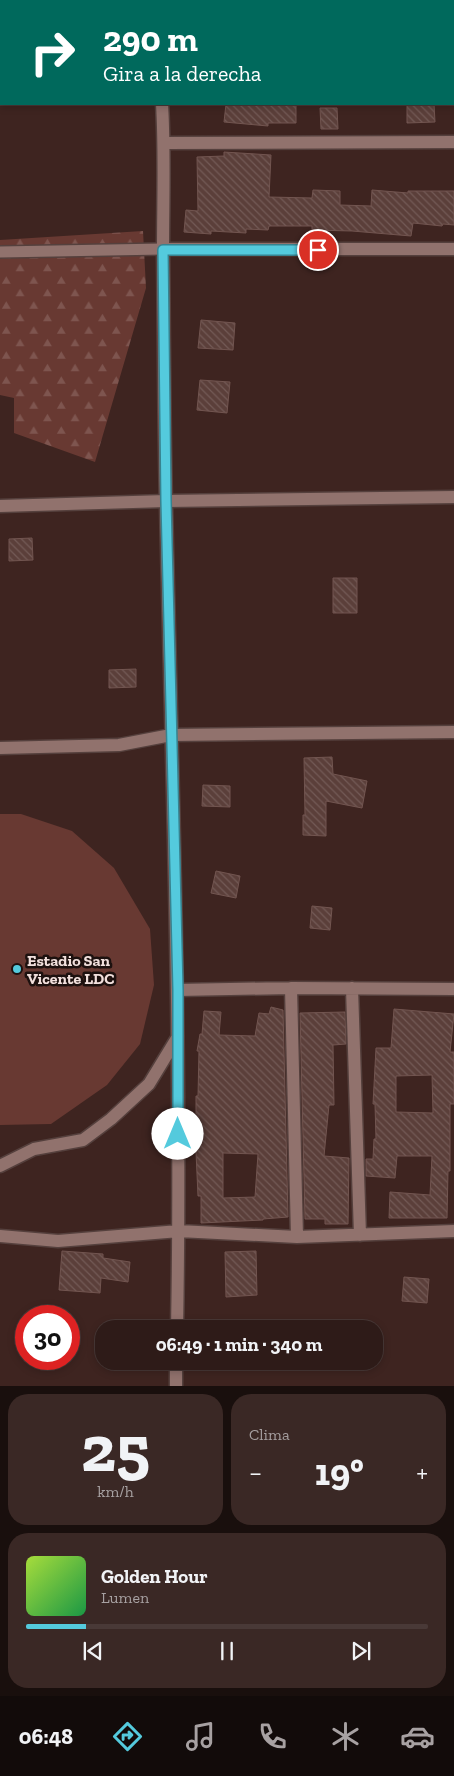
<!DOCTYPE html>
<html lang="es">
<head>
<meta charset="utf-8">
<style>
	:root { --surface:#2e1b18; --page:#3a2825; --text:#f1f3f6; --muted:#a7a1a2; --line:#493937; --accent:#54cadd }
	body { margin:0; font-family:"Zilla Slab",serif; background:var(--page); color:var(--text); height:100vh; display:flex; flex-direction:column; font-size:19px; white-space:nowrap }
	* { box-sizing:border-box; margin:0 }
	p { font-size:16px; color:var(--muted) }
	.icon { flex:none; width:28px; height:28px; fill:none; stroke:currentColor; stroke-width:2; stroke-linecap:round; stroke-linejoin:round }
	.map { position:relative; height:1386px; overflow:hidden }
	.side { display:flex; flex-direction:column; gap:8px; padding:8px; background:#190f0d; flex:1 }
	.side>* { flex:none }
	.hud { position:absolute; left:0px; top:0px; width:455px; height:105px; box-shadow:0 2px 8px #0003,0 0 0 1px var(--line); background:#00695c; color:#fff; overflow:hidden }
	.speed { position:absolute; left:15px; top:1305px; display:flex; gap:10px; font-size:25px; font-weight:700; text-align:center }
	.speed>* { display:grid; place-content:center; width:65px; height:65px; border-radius:50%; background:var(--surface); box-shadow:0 2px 8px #0003,0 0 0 1px var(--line); line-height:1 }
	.speed .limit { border:8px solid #d22; background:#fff; color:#111 }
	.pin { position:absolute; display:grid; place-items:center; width:42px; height:42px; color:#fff; margin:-21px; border:2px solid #fff; border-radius:50%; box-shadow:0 1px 5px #0007 }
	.me { position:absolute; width:55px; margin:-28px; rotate:0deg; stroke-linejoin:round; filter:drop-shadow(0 0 4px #0008) }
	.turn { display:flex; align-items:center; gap:18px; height:105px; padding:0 20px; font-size:22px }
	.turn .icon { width:65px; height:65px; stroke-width:2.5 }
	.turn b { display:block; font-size:35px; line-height:42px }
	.big { font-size:38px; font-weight:700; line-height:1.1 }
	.side .widget { flex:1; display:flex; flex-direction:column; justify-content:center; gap:8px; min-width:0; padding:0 18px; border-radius:20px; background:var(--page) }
	.side .dial { align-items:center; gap:0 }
	.dial b { font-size:65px; line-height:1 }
	.song { display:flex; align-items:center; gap:15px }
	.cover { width:60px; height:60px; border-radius:8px; background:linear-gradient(135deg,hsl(80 70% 55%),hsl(140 70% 35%)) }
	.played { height:5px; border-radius:2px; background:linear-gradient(90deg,var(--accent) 15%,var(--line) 15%) }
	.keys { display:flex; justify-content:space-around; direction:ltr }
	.heat { display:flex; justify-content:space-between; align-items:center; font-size:28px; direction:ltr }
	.side .tiles { flex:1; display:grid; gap:8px; grid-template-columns:1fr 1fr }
	.widget:last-child { grid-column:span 2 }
	.trip { position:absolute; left:95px; top:1320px; width:288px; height:50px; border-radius:20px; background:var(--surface); box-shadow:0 2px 8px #0003,0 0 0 1px var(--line); font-weight:700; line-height:50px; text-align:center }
	.menu { display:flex; height:80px; justify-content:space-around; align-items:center; background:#120b0a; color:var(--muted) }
	.menu .icon { width:35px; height:35px }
	.menu .active { color:var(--accent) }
	.menu b { font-size:22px; color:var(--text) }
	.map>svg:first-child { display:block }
</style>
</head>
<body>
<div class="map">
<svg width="454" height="1386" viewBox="0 0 454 1386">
	<defs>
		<pattern id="forest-firs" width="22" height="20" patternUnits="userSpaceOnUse" patternTransform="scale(1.25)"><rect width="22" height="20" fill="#683932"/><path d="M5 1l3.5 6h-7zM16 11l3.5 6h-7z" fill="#7e554f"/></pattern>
		<pattern id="building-back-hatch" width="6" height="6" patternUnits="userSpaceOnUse" patternTransform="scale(1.25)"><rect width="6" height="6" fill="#5b3f3a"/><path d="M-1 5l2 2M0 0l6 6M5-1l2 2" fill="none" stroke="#735a56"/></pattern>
	</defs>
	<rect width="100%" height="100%" fill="#3e2420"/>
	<!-- forest -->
	<path fill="url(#forest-firs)" d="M143,231L146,288L95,462L14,433V398L0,395V240Z"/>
	<!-- pitch -->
	<path fill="#683932" d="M0,814H21L72,831L114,868L150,929L154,985L140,1044L107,1085L51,1124L0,1125Z"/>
	<!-- building -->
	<path fill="url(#building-back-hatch)" stroke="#725550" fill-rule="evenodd" d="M226,104H296V123H268V126L224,122Z
		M407,104H434L435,122L407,123Z
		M320,108H337L338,129H321Z
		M224,152L271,155L269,197L312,198L313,190L340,191V205L371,206L372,190L408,193V191H454V225L443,224L442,226L413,223L411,236L352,231L312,230V226H269L268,230L246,229V233L211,231V234L184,232L186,210L198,211L197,157L224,156Z
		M201,320L235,323L233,350L198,348Z
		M200,380L230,382L227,413L197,410Z
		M32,538L33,560L9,561V539Z
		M333,578H357V613H333Z
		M136,669V687L109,688V670Z
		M332,757L333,774L367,781L362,808L326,801V836L303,835V815H305L304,758Z
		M203,785L230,786V807L202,806Z
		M216,871L240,876L236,898L211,893Z
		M312,906L332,908L330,930L310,928Z
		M271,1007L283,1010L288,1217L263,1219V1220L201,1223V1196H198L196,1152L198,1114H196V1096H198L199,1051H197L200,1034H202L204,1011L221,1012L219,1035L255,1036L259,1013L269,1014ZM223,1153L258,1154L255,1197L223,1198Z
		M394,1009L454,1014L450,1052H454V1104H450V1171H448L447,1218H389L390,1192L430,1195L432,1156H397L395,1178L366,1176V1159H373L374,1139H376L375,1104H373L376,1048H391ZM432,1075L433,1113L396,1112V1076Z
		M345,1012L346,1044L333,1045L334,1105H329L324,1156L349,1158L348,1224H325V1219H305L300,1013Z
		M62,1251L103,1254V1258L130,1262L128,1282L101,1278L100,1293L59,1290Z
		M256,1251L257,1295L226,1297L225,1252Z
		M404,1277L429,1279L427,1303L402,1301Z"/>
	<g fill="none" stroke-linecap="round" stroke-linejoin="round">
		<defs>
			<path id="lane" d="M0,252L163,249"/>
			<path id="street" d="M157,1V0
				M0,29L1,28
				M162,104C165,153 163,202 163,251C164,336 164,420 166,504C172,779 182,1054 177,1329
				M164,143L454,142
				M163,249H454
				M0,506L166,501L454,497
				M0,748L119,745L171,735L454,732
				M291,988L297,1237
				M352,988L360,1235
				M177,990L291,988L454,989
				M0,1166L34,1149L83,1140L111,1119L149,1084L177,1038
				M0,1236L58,1241L179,1231L297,1237L454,1231
				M176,1386V1361"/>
		</defs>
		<!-- lane casing -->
		<use href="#lane" stroke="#55403d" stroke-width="14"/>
		<!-- street casing -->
		<use href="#street" stroke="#55403d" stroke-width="15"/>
		<!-- lane -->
		<use href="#lane" stroke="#91726d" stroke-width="11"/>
		<!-- street -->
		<use href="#street" stroke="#91726d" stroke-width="12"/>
	</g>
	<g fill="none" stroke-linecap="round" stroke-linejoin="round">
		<defs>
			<path id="route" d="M178,1134V990L166,501L163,250H318"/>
		</defs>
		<!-- route casing -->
		<use href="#route" stroke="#378390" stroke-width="12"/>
		<!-- route -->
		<use href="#route" stroke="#54cadd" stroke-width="9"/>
	</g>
	<!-- markers -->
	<circle fill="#54cadd" stroke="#1d110f" stroke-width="2" cx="17" cy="969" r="5"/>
	<g text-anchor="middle" stroke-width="5" stroke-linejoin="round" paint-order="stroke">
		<!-- poi labels -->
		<g font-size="16" font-weight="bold" fill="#f2e0dd" stroke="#1d110f" text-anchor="start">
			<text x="27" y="966">Estadio San<tspan x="27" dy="18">Vicente LDC</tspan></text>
		</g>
	</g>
</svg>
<div class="speed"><div class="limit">30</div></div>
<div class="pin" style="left:318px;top:250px;background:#d93025"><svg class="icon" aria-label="arrive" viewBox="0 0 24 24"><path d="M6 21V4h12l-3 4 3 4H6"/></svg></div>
<svg class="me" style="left:178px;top:1134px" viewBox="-20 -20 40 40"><circle r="19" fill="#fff"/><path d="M0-13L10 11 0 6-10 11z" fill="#54cadd"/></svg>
<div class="trip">06:49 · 1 min · 340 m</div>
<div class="hud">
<div class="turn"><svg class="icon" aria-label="right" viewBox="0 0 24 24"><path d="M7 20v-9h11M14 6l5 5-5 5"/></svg><div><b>290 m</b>Gira a la derecha</div></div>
</div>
</div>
<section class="side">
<div class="tiles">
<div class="widget dial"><b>25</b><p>km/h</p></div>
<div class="widget"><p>Clima</p>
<div class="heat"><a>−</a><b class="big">19°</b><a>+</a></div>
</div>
<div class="widget">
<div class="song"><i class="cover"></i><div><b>Golden Hour</b><p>Lumen</p></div></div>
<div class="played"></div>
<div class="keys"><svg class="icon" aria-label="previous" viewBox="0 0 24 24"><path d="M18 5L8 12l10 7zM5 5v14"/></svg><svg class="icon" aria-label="pause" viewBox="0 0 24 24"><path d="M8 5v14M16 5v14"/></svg><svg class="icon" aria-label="next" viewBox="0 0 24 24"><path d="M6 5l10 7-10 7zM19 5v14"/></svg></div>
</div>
</div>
</section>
<nav class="menu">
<b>06:48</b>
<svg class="icon active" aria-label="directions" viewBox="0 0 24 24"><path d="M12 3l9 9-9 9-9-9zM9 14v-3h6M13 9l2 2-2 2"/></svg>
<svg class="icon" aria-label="music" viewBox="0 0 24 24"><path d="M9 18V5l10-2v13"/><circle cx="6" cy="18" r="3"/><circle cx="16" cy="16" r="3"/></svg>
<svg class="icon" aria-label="phone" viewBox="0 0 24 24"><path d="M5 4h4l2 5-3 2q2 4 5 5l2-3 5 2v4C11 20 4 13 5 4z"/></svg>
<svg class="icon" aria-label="climate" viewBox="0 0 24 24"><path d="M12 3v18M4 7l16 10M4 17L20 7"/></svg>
<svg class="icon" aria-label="car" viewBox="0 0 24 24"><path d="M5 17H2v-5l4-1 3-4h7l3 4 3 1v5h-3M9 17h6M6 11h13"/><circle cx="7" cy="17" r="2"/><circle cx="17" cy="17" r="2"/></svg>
</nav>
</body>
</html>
